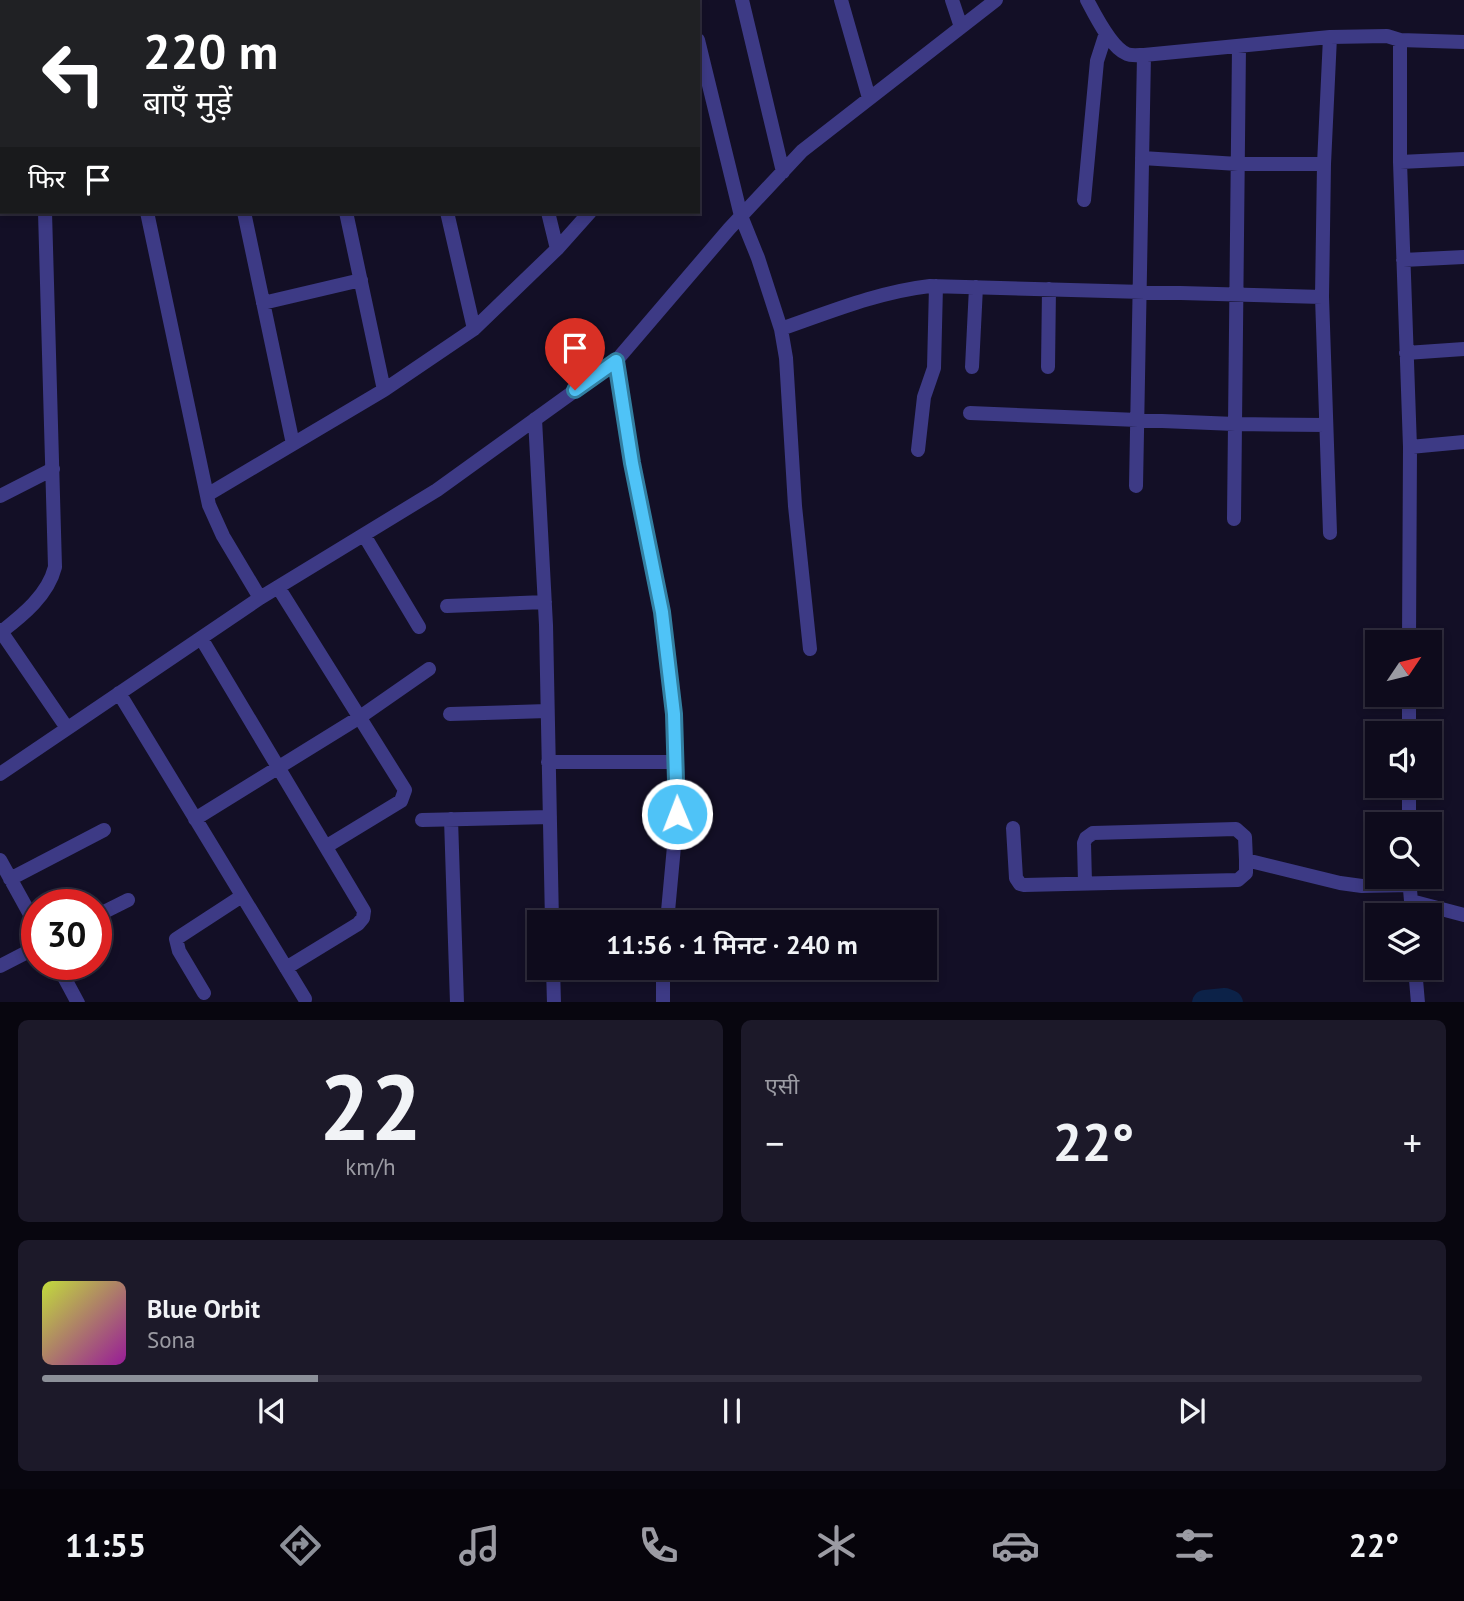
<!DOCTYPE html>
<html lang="hi">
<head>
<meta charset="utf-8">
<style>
	:root { --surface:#0e0b1c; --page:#1c1929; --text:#f1f3f6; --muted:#9b9ba3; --line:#2e2b3b; --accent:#8c9099 }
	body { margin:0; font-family:"PT Sans","Noto Sans Devanagari",sans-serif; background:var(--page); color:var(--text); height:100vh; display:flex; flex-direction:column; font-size:26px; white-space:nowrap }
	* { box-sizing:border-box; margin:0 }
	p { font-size:23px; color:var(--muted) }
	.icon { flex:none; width:38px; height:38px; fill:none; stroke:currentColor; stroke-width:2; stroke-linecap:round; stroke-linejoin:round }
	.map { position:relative; height:1002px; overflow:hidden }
	.details { display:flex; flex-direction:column; gap:18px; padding:18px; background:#08060f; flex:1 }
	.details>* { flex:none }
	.guide { position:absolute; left:0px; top:0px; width:700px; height:214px; box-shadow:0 4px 10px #0003,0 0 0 2px var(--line); background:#202124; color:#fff; overflow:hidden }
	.needle { width:46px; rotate:55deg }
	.fabs { position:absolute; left:1365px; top:630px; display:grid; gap:14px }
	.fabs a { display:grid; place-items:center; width:77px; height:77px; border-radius:0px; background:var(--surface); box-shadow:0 4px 10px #0003,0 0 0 2px var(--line); font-size:35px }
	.speed { position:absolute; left:21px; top:889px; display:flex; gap:14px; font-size:35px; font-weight:700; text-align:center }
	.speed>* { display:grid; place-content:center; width:91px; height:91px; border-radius:50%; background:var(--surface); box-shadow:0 4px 10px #0003,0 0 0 2px var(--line); line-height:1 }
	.speed .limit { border:10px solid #d22; background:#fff; color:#111 }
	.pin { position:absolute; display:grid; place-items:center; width:60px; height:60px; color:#fff; margin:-72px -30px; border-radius:50% 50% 50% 0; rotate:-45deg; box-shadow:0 0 7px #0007 }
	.pin .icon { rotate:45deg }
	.me { position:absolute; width:77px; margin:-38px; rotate:359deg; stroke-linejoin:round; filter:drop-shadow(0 0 5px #0008) }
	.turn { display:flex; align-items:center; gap:24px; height:147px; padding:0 28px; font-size:32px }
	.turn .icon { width:91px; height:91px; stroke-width:2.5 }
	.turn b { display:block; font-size:49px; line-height:60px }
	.then { display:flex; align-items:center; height:66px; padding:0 28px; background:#0003; gap:14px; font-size:26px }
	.big { font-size:52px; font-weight:600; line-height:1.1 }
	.details .widget { flex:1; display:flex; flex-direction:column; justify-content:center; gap:10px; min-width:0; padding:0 24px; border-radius:10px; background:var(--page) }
	.details .dial { align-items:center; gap:0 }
	.dial b { font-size:91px; line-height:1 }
	.song { display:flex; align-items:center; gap:21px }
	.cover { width:84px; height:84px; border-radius:10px; background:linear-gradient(135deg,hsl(70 70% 55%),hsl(300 70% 35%)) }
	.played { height:7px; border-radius:4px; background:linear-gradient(90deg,var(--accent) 20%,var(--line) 20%) }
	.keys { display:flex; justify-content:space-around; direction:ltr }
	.heat { display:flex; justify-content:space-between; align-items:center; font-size:38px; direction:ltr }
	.details .tiles { flex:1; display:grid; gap:18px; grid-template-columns:1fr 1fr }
	.widget:last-child { grid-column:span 2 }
	.trip { position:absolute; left:527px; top:910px; width:410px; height:70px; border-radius:0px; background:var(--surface); box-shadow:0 4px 10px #0003,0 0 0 2px var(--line); font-weight:600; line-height:70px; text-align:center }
	.tabs { display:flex; height:112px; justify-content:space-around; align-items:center; background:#06040b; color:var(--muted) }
	.tabs .icon { width:49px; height:49px }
	.tabs .current { color:var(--accent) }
	.tabs b { font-size:32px; color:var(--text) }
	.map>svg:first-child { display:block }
</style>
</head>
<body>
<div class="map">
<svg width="1464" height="1003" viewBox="0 0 1464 1003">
	<rect width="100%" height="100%" fill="#130f26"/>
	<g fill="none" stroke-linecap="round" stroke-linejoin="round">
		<!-- river -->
		<path stroke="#0c2248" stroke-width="26" d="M1205,1003L1225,1001L1230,1003"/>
		<!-- minor -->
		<path stroke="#3d3a85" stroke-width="14" d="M37,0V2
			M101,0L102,2
			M202,0V2
			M300,0V2
			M399,0L400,2
			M688,0L689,2
			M742,0L783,172
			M841,0L869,98
			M952,0L961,27
			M1087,0C1095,15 1111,48 1127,54C1131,56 1139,55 1144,55L1330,37L1324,164L1322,297L1330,533
			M597,2L598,0
			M1330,37L1387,36L1400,40L1464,42
			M698,40L741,216L758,258L781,329C830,312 878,292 930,286L1322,297
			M1400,40V162L1410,447L1409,642
			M1142,158L1238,164H1324
			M1400,162L1464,159
			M1084,200L1097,61L1106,33
			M147,212L209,505L223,536L260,598
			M244,212L293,444
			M346,212L384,390
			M447,212L474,329
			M548,212L557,249
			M1403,260L1464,257
			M263,303L361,280
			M781,329L786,358L795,506L810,649
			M1406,353L1464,349
			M616,361L632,463L662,612L674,714L677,814L667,922
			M972,367L976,287
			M1048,367L1049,289
			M970,413L1235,424L1326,425
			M535,419L546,625L552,922
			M1410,447L1464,442
			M918,450L924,397L934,368L936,286
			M1136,486L1144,55
			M207,495L384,390L474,329L557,249L590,212
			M0,496L53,469
			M1234,519L1239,46
			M364,535L419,627
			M278,587L405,790L401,801L327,846
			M447,606L545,602
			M0,630L67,728
			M1,632C23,615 48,595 55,567L45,212
			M201,638L364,911L363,918L358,924L286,968
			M119,693L305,999
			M450,714L547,711
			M1409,733V695
			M548,762H676
			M0,774L260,598L437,490L616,361L729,229L802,151L996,0
			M195,819L360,717L429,669
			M451,819L457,1003
			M422,820L550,817
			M1409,824V786
			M1013,828L1016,878L1020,884L1024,885L1238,880L1246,873V860L1340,883L1362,886L1410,885
			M0,860L37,927
			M1409,878L1411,901L1464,915
			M10,879L104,830
			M1085,883L1084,843L1086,838L1093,833L1236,829L1245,837L1246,860
			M1411,901L1412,915
			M96,916L128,900
			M57,964L78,1003
			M0,966L37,947
			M553,968L554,1003
			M663,968V1003
			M1415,968L1418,1003
			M204,993L179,951L176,939L242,896"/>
	</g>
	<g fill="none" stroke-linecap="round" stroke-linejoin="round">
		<defs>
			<path id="route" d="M575,390L616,361L632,463L662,612L674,714L677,814"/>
		</defs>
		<!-- route casing -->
		<use href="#route" stroke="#337fa1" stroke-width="18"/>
		<!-- route -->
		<use href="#route" stroke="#4fc3f7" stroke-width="12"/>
	</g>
</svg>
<div class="fabs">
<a><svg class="needle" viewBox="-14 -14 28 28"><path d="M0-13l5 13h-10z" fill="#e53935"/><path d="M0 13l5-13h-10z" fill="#9b9ba3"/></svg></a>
<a><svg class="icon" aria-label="sound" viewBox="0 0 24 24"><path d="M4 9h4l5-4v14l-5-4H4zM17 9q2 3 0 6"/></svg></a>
<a><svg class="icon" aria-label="search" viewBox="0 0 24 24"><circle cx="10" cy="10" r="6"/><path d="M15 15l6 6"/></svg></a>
<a><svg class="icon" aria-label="layers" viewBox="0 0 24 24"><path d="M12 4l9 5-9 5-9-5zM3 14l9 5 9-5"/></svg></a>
</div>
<div class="speed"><div class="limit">30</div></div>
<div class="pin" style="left:575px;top:390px;background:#d93025"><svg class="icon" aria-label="arrive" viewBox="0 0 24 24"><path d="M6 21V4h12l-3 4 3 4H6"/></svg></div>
<svg class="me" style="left:677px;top:814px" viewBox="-20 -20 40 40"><circle r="17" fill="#4fc3f7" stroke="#fff" stroke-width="3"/><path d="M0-11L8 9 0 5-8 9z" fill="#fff"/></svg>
<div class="trip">11:56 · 1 मिनट · 240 m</div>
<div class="guide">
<div class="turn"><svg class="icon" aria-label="left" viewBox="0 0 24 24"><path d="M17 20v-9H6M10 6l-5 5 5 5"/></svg><div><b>220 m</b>बाएँ मुड़ें</div></div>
<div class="then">फिर<svg class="icon" aria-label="arrive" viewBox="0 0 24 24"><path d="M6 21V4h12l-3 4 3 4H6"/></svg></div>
</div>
</div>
<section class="details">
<div class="tiles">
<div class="widget dial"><b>22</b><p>km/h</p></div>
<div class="widget"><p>एसी</p>
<div class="heat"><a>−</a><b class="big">22°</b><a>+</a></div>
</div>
<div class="widget">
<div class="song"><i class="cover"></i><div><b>Blue Orbit</b><p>Sona</p></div></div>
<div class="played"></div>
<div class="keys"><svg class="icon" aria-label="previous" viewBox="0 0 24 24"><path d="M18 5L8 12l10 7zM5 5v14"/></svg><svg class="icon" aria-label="pause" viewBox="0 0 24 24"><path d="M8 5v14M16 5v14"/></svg><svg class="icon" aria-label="next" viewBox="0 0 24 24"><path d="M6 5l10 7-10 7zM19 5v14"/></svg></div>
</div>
</div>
</section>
<nav class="tabs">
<b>11:55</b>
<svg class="icon current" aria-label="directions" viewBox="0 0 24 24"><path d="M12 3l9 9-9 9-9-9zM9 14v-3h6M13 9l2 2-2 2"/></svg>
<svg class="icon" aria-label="music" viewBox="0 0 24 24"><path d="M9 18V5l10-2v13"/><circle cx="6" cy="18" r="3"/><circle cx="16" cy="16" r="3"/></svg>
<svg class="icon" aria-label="phone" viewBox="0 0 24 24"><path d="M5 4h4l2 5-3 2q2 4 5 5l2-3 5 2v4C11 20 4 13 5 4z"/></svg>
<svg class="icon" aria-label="climate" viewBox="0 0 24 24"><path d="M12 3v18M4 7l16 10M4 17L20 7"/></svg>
<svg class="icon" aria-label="car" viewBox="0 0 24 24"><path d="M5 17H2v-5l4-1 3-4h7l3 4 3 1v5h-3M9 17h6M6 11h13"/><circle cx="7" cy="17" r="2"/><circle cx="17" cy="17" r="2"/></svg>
<svg class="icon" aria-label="filters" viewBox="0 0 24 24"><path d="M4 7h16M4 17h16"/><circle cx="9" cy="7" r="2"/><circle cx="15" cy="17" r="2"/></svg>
<b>22°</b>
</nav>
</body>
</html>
